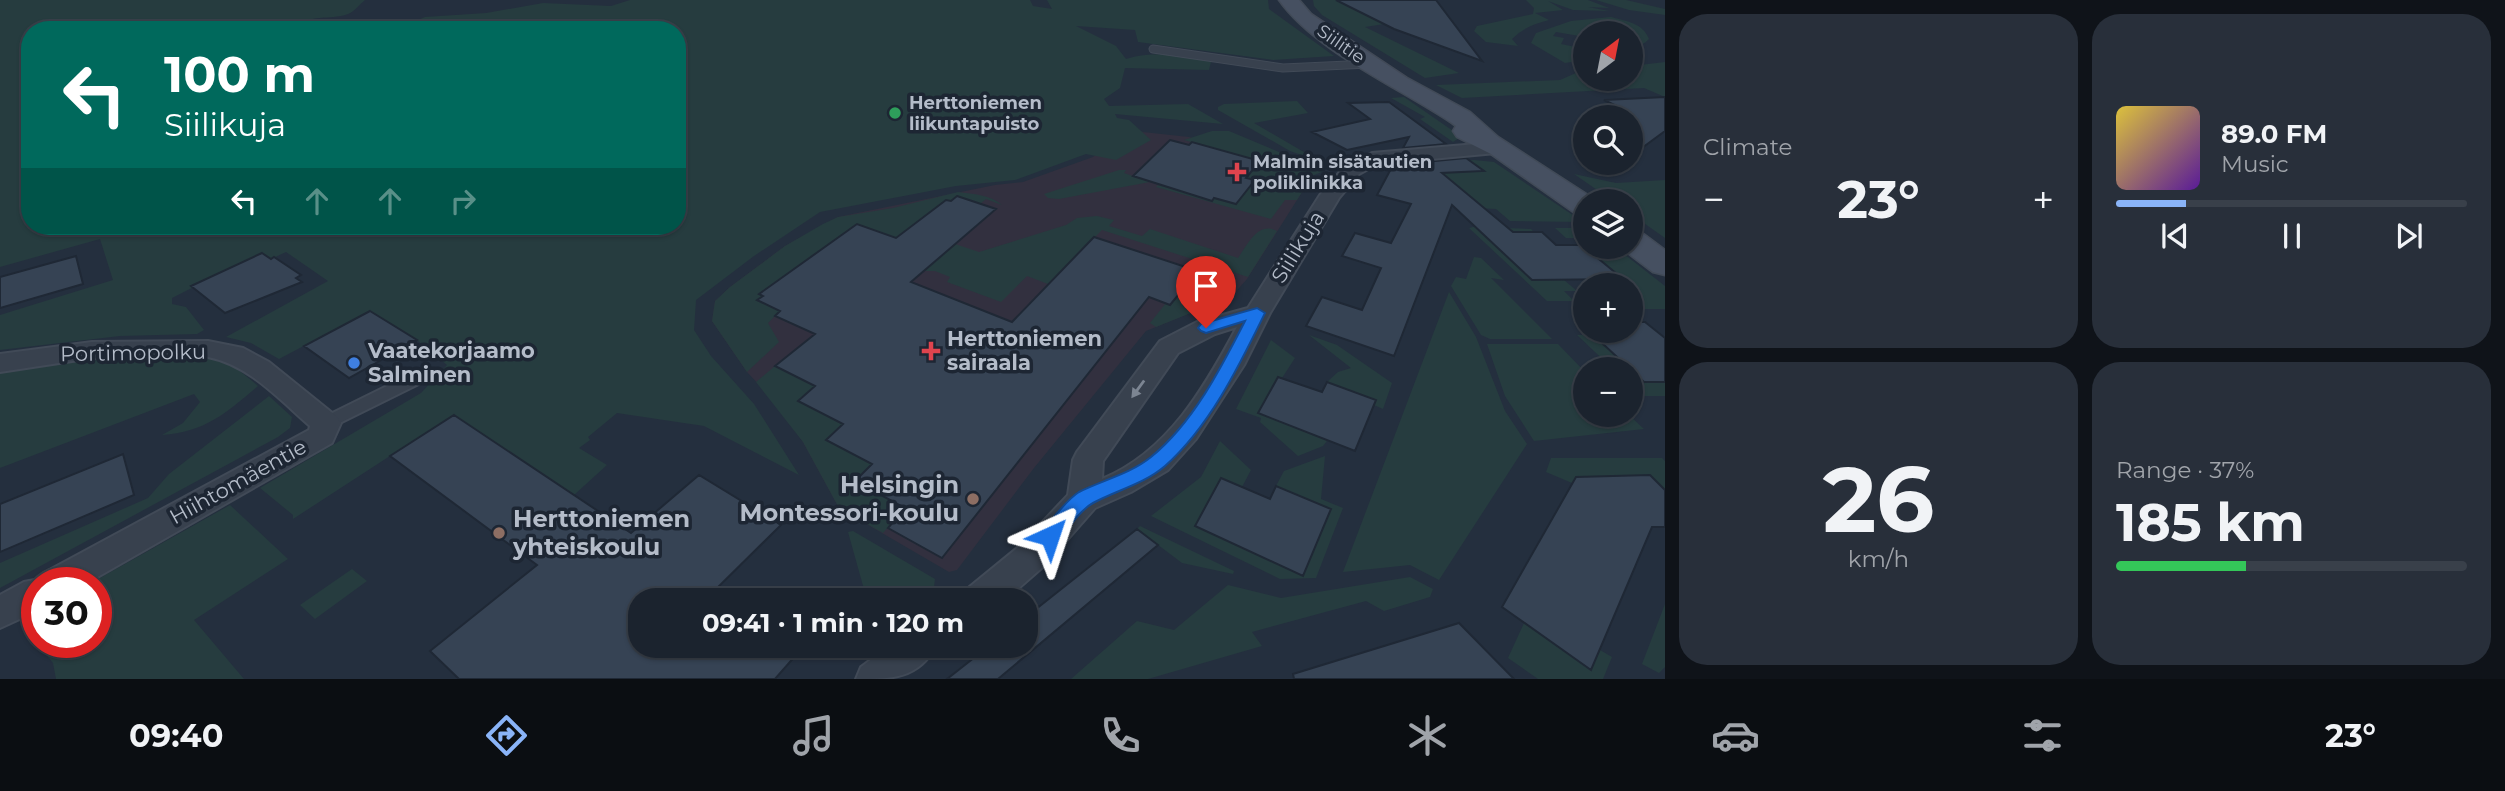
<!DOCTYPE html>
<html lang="en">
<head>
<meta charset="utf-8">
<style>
	:root { --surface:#1b232e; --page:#282f3a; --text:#f1f3f6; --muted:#a0a4aa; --line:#39404a; --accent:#8ab4f8 }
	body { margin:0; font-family:Montserrat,sans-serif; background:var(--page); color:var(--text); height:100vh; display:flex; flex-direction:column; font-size:26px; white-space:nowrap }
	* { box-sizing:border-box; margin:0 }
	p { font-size:23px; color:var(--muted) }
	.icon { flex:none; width:38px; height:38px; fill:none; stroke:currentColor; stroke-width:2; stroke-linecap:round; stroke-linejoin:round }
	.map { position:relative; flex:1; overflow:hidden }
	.panel { display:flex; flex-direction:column; gap:14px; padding:14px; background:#0f1319; width:840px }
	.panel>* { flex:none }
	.top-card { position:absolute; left:21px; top:21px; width:665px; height:214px; border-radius:28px; box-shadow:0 2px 5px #0004,0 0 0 2px var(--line); background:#00695c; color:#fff; overflow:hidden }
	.needle { width:46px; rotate:32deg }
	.controls { position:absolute; left:1573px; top:21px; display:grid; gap:14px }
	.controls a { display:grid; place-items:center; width:70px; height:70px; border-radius:50%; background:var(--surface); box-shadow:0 2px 5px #0004,0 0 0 2px var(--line); font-size:35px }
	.speed { position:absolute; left:21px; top:567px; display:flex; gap:14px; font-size:35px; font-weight:700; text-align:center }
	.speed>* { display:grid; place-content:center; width:91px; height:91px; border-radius:50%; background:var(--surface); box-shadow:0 2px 5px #0004,0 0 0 2px var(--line); line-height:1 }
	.speed .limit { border:10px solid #d22; background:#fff; color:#111 }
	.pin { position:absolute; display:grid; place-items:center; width:60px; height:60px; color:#fff; margin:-72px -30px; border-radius:50% 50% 50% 0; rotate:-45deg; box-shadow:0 0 7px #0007 }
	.pin .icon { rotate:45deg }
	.me { position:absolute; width:77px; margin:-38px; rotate:42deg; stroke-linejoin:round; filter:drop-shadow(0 0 5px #0008) }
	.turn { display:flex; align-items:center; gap:24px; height:147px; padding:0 28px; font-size:32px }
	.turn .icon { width:91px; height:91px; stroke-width:2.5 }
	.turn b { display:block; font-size:49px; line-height:60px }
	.lanes { display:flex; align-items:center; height:66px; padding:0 28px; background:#0003; justify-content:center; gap:35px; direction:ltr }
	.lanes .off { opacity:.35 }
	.big { font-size:52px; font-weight:700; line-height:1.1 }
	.panel .tile { flex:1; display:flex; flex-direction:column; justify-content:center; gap:10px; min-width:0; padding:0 24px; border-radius:28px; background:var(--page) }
	.panel .dial { align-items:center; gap:0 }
	.dial b { font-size:91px; line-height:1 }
	.song { display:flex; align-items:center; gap:21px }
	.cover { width:84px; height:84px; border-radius:10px; background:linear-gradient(135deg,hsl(50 70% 55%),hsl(270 70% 35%)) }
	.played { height:7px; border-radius:4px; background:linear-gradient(90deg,var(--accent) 20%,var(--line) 20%) }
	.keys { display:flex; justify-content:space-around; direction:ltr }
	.heat { display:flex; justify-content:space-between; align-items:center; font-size:38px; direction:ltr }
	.charge { height:10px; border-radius:5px; background:linear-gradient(90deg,#34c759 37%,var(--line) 0) }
	.panel .tiles { flex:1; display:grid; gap:14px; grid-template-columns:repeat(2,1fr) }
	.trip { position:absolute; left:628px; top:588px; width:410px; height:70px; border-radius:28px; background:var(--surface); box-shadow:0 2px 5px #0004,0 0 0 2px var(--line); font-weight:700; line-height:70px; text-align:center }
	.menu { display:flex; height:112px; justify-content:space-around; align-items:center; background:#0b0e12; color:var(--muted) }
	.menu .icon { width:49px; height:49px }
	.menu .current { color:var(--accent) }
	.menu b { font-size:32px; color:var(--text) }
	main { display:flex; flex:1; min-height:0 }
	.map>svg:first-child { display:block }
</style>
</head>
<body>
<main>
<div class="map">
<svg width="1665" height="679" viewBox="0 0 1665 679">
	<rect width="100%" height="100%" fill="#242f3e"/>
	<!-- medical -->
	<path fill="#32303f" d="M1127,128L1143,132L1189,137L1316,170L1247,279L1232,296L1146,331L1034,468L957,570L949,572L839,508L803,442L773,400L747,372L712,321L715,301L730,287L785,246L838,217L995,185L1023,182L1093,157Z"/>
	<!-- green -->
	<path fill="#263c3f" d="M0,0H365C360,4 354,12 348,14C328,21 311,12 296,30H30V226H677V30H395L425,17L486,13L543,3L611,6L630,0H1030L1033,6L1052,9L1047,0H1268L1269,9L1334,56L1273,60L1138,42L1135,30L1076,26L1116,46L1126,59C1152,51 1186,54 1211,62L1209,70L1125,68L1120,88L1104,99L1109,106L1188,104L1223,124L1115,114L1117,118L1129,120L1151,140L1116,160L1086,154L1015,180L956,186L820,212L754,256L696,300L694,330L711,356L754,404L799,475L704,426L617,413L588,437L590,440L579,448L607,465L574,495L453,415L293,519V515L260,488L421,393L447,365L417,340L370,311L279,359L251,343L226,337L328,281L286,252L271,259L261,253L172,298V304L186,307L204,330L197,334L120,336L0,350V315L113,280L100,239L0,267Z
		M1313,0H1344L1357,11L1384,24L1365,27L1459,73L1425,78L1322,15L1314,6Z
		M1526,0H1588L1609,8L1588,7L1609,11L1573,10L1548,1L1563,10L1535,13L1549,20C1534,24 1523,28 1512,39L1518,46L1486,42L1474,31L1477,26L1533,14L1534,8Z
		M1596,0H1626L1665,9V15L1629,10Z
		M1611,17C1626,21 1643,23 1649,39C1643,45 1639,47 1631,45V33H1586L1585,37L1556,32L1553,36L1564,38L1561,44L1585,49V60L1565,63L1531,43L1536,33L1571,21Z
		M1665,62V97L1644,88L1462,98L1436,85L1560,80L1585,69L1586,79H1631V66Z
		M1404,97L1456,133L1459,138L1453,142L1420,119L1425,117L1391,98Z
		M1297,101L1308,113L1254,123L1321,162L1290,151L1218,110V107L1224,104Z
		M1212,131H1229L1324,171L1312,176L1297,200H1285L1271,219L1156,187L1158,185L1211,200L1216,196L1254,180L1246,178L1259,161L1184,140Z
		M1474,160L1494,162L1583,222L1510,221L1496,209L1456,207L1472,198L1449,179H1421L1392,167Z
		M1119,170H1126L1124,173L1150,182L1059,199L1048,198L1044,194Z
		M1574,174L1616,183L1665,180V238L1631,214V201H1613Z
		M958,192C973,194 991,195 1002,205L986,199L980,204L946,200L894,241L856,224L760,294L763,296L757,301L780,311L768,323L779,342L747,372L712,321L715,301L730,287L785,246L823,224L838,217L893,208Z
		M1097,216L1114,220L1109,226L1142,236L1150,229L1238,258C1248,244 1258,221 1277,231L1248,277L1102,230L1048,284L1027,276L1001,302L947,282L950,277L935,271H923L955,244L979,252L1066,225L1077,218Z
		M1473,227L1531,229L1534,232L1532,280H1564L1577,291H1564L1574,301H1547L1469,228Z
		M1555,228H1585L1586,247H1615L1665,286V309H1631V285H1589L1581,279L1622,278L1574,238H1566Z
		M1474,257L1481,258L1504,280L1491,278L1552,339H1490L1481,335L1451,286L1456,277L1466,279Z
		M1186,284L1228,298L1156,327L1150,323L1166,303L1171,305Z
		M1449,292L1476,337L1505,411L1527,444L1439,580L1410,565L1343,572Z
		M1309,335L1337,345L1392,383L1383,409L1374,405L1375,400L1327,382L1338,372L1351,368Z
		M1577,335H1594L1630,369H1613Z
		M1271,340L1295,358L1282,378L1278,377L1258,413L1327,441L1323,446L1298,456L1260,422L1261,418L1236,409Z
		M1487,344H1558L1585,372L1586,415H1629L1644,429L1534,441L1505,396Z
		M158,356C208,356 219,351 258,386C226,413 205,432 162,435L183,423L200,402L194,394L0,468V369L73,360Z
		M775,366L815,386L798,401L843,424L826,440L872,464L855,481L905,508L883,533L839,508L803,442L756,382Z
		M1631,370L1665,382V396H1640L1631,387Z
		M269,396L292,417L290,428L278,437L0,588V563L148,498L169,474Z
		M1220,441L1251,470L1242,487L1221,478L1195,526L1303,576L1330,509L1276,486L1284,471L1325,456L1321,499L1343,508L1316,578L1280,579L1151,516L1201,477Z
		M1551,458H1662L1665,461V490L1650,475L1576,477L1572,483L1546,472Z
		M230,505L288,559L194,620L244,679H56L53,663L21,623L37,614V642H96V583H91Z
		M1140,526L1234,571L1233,574L1182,563L1137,529Z
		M853,531L935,579L934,587L918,600H867L848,532Z
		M352,569L367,581L315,619L300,605Z
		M1410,577L1433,589L1430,597L1384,611L1366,601L1252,632L1262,646L1148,679H1071L1137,621L1174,630L1228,585L1281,598Z
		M1665,604V667L1659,673L1642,664Z
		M1524,623L1591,670L1600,650L1612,657L1603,679H1538L1508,658Z"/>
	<!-- building -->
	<path fill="#364354" stroke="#1f2835" stroke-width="2" d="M1336,0H1436L1482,61L1394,29Z
		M1665,97V131L1631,156V113L1604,100Z
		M1389,102L1446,144L1403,148L1409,137L1347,150L1312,132L1370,119L1348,103Z
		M1170,140L1189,145L1192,142L1260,161L1246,178L1255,180L1236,204L1214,198L1212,201L1133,176Z
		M1466,158L1484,171L1442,173L1513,232H1542L1556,245H1582L1623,279L1532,280L1452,205L1394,356L1306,326L1322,297L1362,310L1381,268L1342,256L1355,233L1391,243L1411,204L1377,195L1393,165Z
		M957,196L996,209L911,282L1012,322L1094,237L1198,271L1170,305L1149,297L942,558L888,528L905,508L855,481L872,464L826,440L843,424L798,401L815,386L775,366L815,334L775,316L780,311L757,300L763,296L759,294L857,224L896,238L946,200L951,201Z
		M262,253L271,259L274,257L301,275L296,278L302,282L225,313L191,286Z
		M76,256L83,284L0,308V277Z
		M370,311L417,340L349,378L304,346Z
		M1631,322H1645L1665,338V382H1644L1589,331H1631Z
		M1278,377L1322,392L1327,382L1376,400L1355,451L1258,413Z
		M454,415L631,533L699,475L781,525L705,600H640V646H804L775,679H459L430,651L537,565L390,456Z
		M123,454L134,495L0,552V504Z
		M1650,475L1665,490V527H1652L1591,670L1502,607L1576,477Z
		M1221,478L1270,499L1276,486L1331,509L1303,576L1195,526Z
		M1137,529L1158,545L998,679H947L989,646H1026V617Z
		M1459,623L1514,679H1294L1293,674Z"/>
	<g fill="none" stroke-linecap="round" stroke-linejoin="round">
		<defs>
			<path id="lane-far1" d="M1153,49L1283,68L1369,64"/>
			<path id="lane" d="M326,423L415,379"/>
			<path id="street" d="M1500,142L1507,144L1510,148L1507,152L1377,164L1359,174L1339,198L1270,313L1244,365L1196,439L1168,470L1131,492L1095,508L1045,565L1005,600H962L967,589L1021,545L1068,495L1073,460L1077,452L1160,341L1197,322L1248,308L1320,195L1345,166L1372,153ZM1237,327C1205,387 1168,452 1102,479L1103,461L1178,353L1215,334Z
				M208,341L243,348L269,362L336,416L341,423L332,443L87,583H37V611L0,628V595L24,582L40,579L44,573L309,430L310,426C279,399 249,365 208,357L92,358L0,372V354L92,342Z
				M889,646H936C918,679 891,679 856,679L861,667Z"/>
			<path id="secondary" d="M1279,0H1299L1311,14L1407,78L1470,112L1498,137L1597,201H1586V216L1575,213L1491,154L1457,137L1453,131L1456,126L1452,123C1400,88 1315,51 1279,0Z
				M1631,231L1642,233L1665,250V275L1653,272L1620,247H1631Z"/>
		</defs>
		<!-- lane-far1 casing -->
		<use href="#lane-far1" stroke="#414a57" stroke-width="9"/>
		<!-- lane casing -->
		<use href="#lane" stroke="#414a57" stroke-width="16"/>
		<!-- street casing -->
		<use href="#street" stroke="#414a57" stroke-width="4"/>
		<!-- secondary casing -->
		<use href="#secondary" stroke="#414a57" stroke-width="3"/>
		<!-- lane-far1 -->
		<use href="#lane-far1" stroke="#38414e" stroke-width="7"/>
		<!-- lane -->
		<use href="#lane" stroke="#38414e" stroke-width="12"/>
		<!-- street -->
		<use href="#street" fill="#38414e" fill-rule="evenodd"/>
		<!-- secondary -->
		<use href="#secondary" fill="#465061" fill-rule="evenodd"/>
	</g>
	<!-- one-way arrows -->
	<defs><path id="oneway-solid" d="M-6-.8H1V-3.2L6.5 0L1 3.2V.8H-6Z" transform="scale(1.75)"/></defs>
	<use fill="#7c8592" href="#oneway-solid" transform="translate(1138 389) rotate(126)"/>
	<!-- route -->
	<path fill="#1a73e8" stroke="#114b97" stroke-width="2" d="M1257,308L1265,313C1239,366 1210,426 1165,466C1144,484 1117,490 1093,503C1080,510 1067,530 1057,542L1050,544L1042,542L1039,536L1042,531C1053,519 1066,500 1079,492C1103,480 1130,474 1151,457C1193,423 1221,368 1245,321L1206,333L1201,331L1198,328L1201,324Z"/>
	<!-- markers -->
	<circle fill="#2e9e5b" stroke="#1d2633" stroke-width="2.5" cx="895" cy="113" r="7"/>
	<g fill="#e0444e" stroke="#1d2633" stroke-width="2.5">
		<path d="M1233.5 161.5h7v7h7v7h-7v7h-7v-7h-7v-7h7z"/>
		<path d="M927.5 340.5h7v7h7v7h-7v7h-7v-7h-7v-7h7z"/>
	</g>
	<circle fill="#3f7fe0" stroke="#1d2633" stroke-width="2.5" cx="354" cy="363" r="7"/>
	<g fill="#8d6e63" stroke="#1d2633" stroke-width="2.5">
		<circle cx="973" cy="499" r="7"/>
		<circle cx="499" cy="533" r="7"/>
	</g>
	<g text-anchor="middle" stroke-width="7" stroke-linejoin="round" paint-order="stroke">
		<!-- far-street labels -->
		<g font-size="18" fill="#b4bcc9" stroke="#1d2633">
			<text transform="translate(1341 44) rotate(35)" y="6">Siilitie</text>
		</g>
		<!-- far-poi labels -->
		<g font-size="18" font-weight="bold" fill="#b4bcc9" stroke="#1d2633" text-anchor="start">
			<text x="909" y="109">Herttoniemen<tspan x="909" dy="21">liikuntapuisto</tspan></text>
			<text x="1253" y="168">Malmin sisätautien<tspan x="1253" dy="21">poliklinikka</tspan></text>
		</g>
		<!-- street labels -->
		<g font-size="21" fill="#b4bcc9" stroke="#1d2633">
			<text transform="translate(1298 247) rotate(-58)" y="7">Siilikuja</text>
			<text transform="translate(133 353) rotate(-1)" y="7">Portimopolku</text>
			<text transform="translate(238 482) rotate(-29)" y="7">Hiihtomäentie</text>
		</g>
		<!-- poi labels -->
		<g font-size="21" font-weight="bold" fill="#b4bcc9" stroke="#1d2633" text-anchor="start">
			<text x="947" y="346">Herttoniemen<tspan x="947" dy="24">sairaala</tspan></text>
			<text x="368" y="358">Vaatekorjaamo<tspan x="368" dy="24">Salminen</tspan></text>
		</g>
		<!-- near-poi labels -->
		<g font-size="24" font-weight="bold" fill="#b4bcc9" stroke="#1d2633" text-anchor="end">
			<text x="959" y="493">Helsingin<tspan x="959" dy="28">Montessori-koulu</tspan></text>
			<text x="513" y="527" text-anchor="start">Herttoniemen<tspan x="513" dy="28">yhteiskoulu</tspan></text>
		</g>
	</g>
</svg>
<div class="controls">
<a><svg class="needle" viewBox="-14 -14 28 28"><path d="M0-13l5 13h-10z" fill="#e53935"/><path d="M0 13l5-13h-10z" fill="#a0a4aa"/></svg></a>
<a><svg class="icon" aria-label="search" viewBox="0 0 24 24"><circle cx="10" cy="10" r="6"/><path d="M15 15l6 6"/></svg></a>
<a><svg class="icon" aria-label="layers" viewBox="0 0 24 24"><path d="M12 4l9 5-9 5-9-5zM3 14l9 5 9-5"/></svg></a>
<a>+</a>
<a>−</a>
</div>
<div class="speed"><div class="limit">30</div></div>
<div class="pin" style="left:1206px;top:328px;background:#d93025"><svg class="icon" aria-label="arrive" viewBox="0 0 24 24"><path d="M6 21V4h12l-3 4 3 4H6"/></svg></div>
<svg class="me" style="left:1050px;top:536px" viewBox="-20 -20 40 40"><path d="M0-17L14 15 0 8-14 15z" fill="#1a73e8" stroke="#fff" stroke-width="4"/></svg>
<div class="trip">09:41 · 1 min · 120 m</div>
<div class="top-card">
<div class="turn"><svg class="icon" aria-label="left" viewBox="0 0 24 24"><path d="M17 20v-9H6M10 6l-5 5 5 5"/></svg><div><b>100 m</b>Siilikuja</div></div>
<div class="lanes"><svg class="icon" aria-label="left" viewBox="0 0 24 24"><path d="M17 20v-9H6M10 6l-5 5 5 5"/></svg><svg class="icon off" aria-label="ahead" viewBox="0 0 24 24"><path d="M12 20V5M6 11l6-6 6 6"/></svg><svg class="icon off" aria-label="ahead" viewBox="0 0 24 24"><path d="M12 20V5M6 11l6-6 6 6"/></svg><svg class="icon off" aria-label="right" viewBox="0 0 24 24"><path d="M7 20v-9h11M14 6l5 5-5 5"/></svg></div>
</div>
</div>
<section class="panel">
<div class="tiles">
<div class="tile"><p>Climate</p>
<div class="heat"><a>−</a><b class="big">23°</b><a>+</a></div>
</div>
<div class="tile">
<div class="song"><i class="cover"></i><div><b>89.0 FM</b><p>Music</p></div></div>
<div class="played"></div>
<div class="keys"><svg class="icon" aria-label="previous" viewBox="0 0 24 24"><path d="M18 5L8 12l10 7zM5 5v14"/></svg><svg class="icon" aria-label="pause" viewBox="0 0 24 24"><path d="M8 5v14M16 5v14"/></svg><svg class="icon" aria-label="next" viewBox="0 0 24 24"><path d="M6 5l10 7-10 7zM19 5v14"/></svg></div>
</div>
<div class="tile dial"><b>26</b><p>km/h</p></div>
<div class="tile"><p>Range · 37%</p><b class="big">185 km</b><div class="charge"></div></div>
</div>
</section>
</main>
<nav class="menu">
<b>09:40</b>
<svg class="icon current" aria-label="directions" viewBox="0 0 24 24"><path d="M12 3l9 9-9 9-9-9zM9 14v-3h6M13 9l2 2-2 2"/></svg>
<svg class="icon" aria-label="music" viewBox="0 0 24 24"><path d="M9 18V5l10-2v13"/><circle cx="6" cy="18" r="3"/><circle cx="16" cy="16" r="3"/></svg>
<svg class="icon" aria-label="phone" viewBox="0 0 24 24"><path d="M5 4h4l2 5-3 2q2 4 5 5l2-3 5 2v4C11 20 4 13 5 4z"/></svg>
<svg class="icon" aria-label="climate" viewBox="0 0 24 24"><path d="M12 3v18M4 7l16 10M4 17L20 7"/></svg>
<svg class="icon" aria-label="car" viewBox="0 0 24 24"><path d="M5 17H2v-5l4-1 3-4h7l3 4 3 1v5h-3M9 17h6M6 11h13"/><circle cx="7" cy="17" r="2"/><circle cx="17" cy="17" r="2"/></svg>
<svg class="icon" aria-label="filters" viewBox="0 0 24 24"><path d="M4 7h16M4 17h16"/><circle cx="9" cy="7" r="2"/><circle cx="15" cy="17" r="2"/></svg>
<b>23°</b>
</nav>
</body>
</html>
